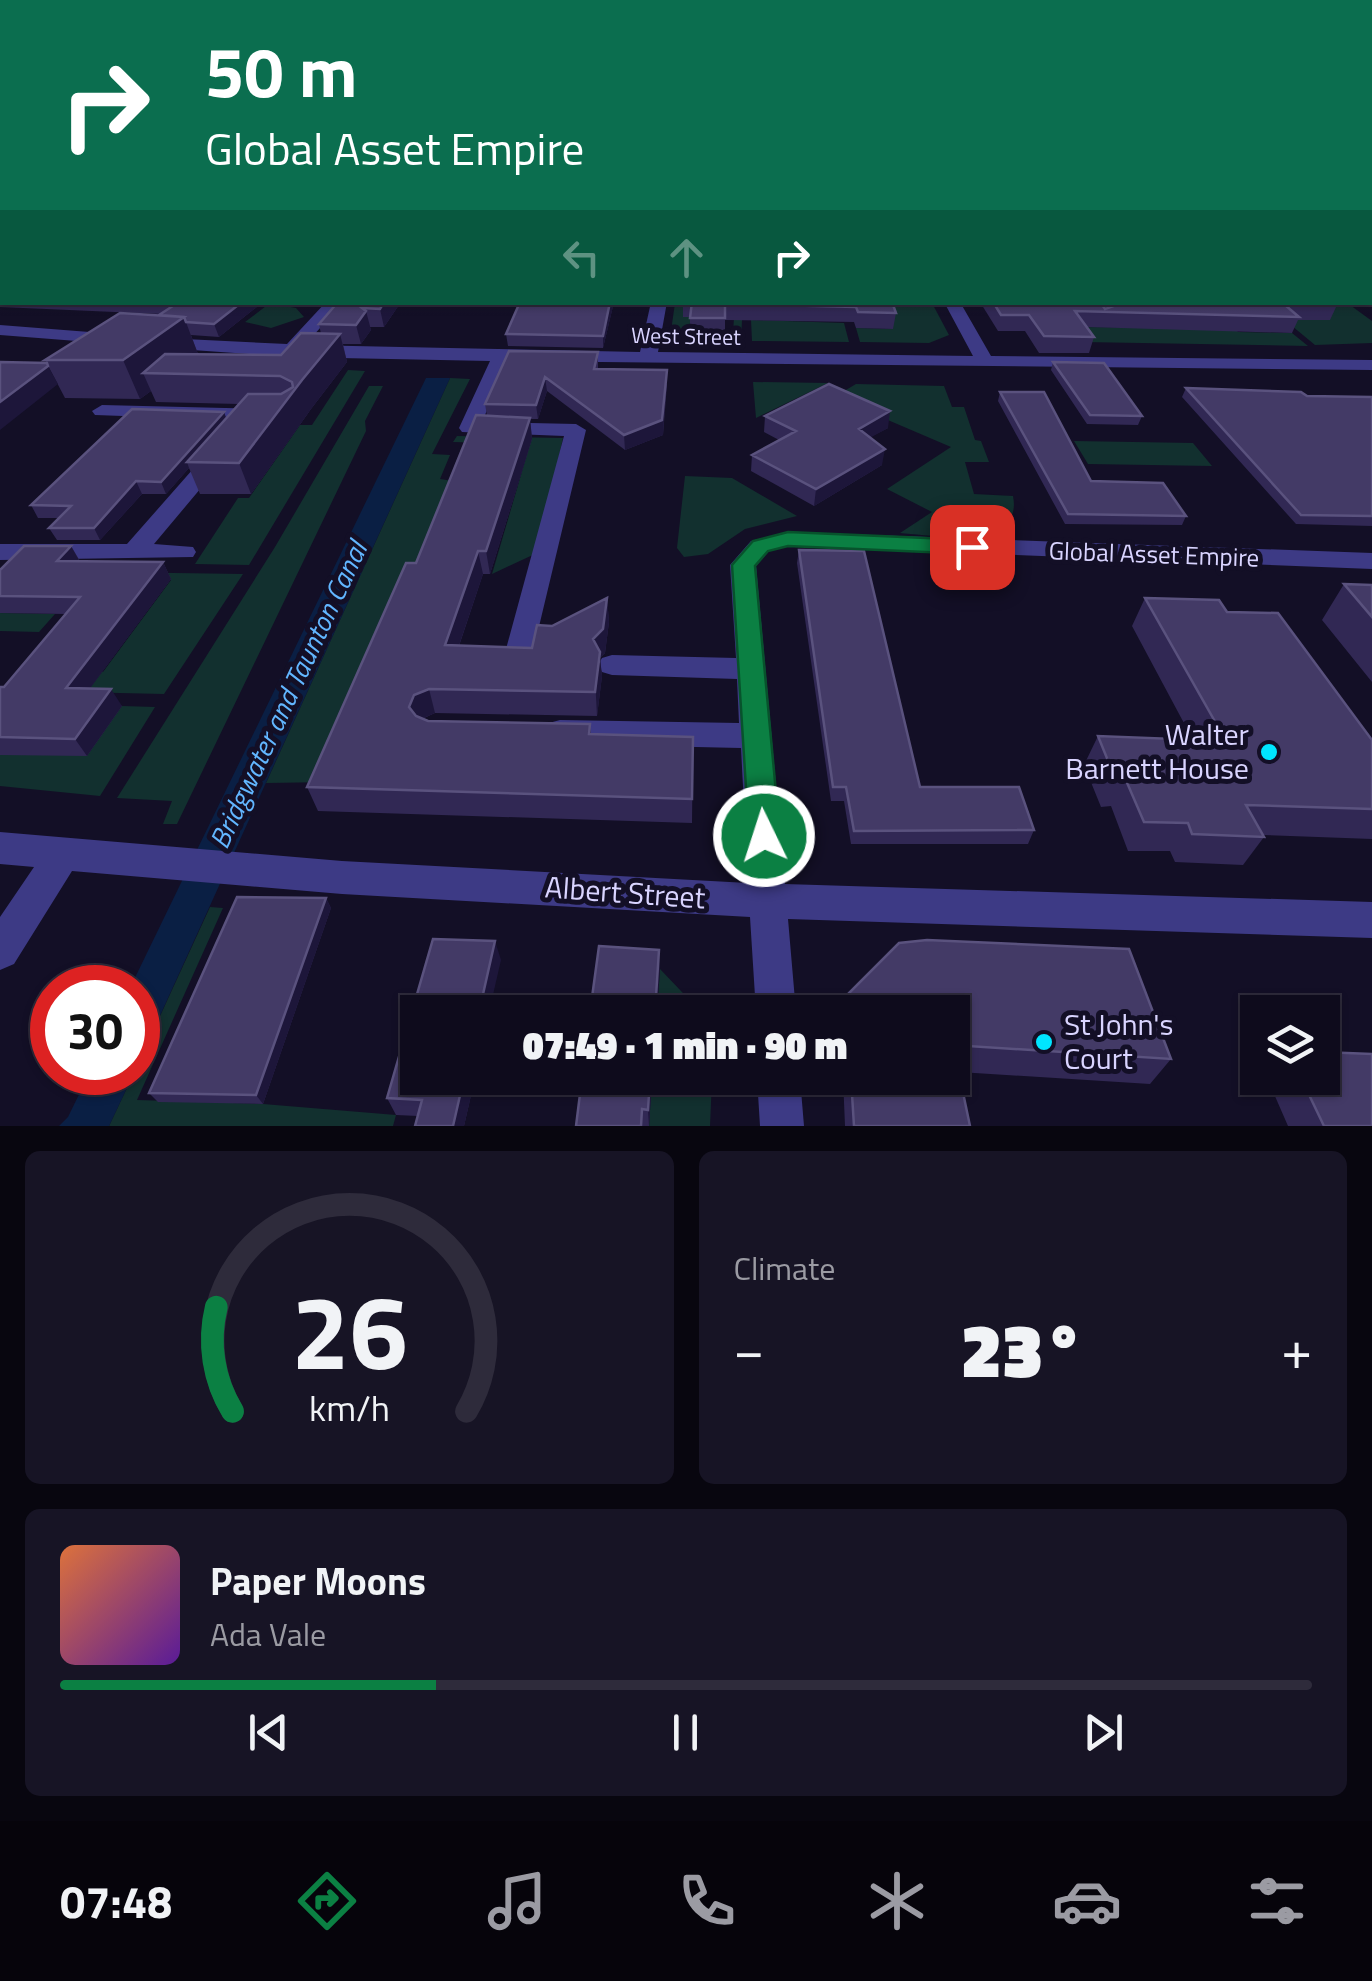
<!DOCTYPE html>
<html lang="en">
<head>
<meta charset="utf-8">
<style>
	:root { --surface:#0e0b1c; --page:#171425; --text:#f1f3f6; --muted:#9b9ba3; --line:#2e2b3b; --accent:#0b8043 }
	body { margin:0; font-family:"Titillium Web",sans-serif; background:var(--page); color:var(--text); height:100vh; display:flex; flex-direction:column; font-size:38px; white-space:nowrap }
	* { box-sizing:border-box; margin:0 }
	p { font-size:32px; color:var(--muted) }
	.icon { flex:none; width:55px; height:55px; fill:none; stroke:currentColor; stroke-width:2; stroke-linecap:round; stroke-linejoin:round }
	.map { position:relative; height:1126px; overflow:hidden }
	.sheet { display:flex; flex-direction:column; gap:25px; padding:25px; background:#08060f; flex:1 }
	.sheet>* { flex:none }
	.hud { position:absolute; left:0px; top:0px; width:1372px; height:305px; box-shadow:0 2px 8px #0004,0 0 0 2px var(--line); background:#0b6e4f; color:#fff; overflow:hidden }
	.controls { position:absolute; left:1240px; top:995px; display:grid; gap:20px }
	.controls a { display:grid; place-items:center; width:100px; height:100px; border-radius:0px; background:var(--surface); box-shadow:0 2px 8px #0004,0 0 0 2px var(--line); font-size:50px }
	.speed { position:absolute; left:30px; top:965px; display:flex; gap:20px; font-size:50px; font-weight:700; text-align:center }
	.speed>* { display:grid; place-content:center; width:130px; height:130px; border-radius:50%; background:var(--surface); box-shadow:0 2px 8px #0004,0 0 0 2px var(--line); line-height:1 }
	.speed .limit { border:15px solid #d22; background:#fff; color:#111 }
	.pin { position:absolute; display:grid; place-items:center; width:85px; height:85px; color:#fff; margin:-42px; border-radius:20px; box-shadow:0 5px 15px #0006 }
	.me { position:absolute; width:110px; margin:-55px; rotate:356deg; stroke-linejoin:round; filter:drop-shadow(0 0 8px #0008) }
	.turn { display:flex; align-items:center; gap:35px; height:210px; padding:0 40px; font-size:45px }
	.turn .icon { width:130px; height:130px; stroke-width:2.5 }
	.turn b { display:block; font-size:70px; line-height:85px }
	.lanes { display:flex; align-items:center; height:95px; padding:0 40px; background:#0003; justify-content:center; gap:50px; direction:ltr }
	.lanes .off { opacity:.35 }
	.big { font-size:75px; font-weight:800; line-height:1.1 }
	.sheet .tile { flex:1; display:flex; flex-direction:column; justify-content:center; gap:15px; min-width:0; padding:0 35px; border-radius:15px; background:var(--page) }
	.sheet .dial { align-items:center; gap:0 }
	.dial svg { height:260px; overflow:visible; fill:none; stroke:var(--line); stroke-width:7; stroke-linecap:round; text-anchor:middle }
	.dial text { fill:var(--text); stroke:none }
	.song { display:flex; align-items:center; gap:30px }
	.cover { width:120px; height:120px; border-radius:15px; background:linear-gradient(135deg,hsl(20 70% 55%),hsl(270 70% 35%)) }
	.played { height:10px; border-radius:5px; background:linear-gradient(90deg,var(--accent) 30%,var(--line) 30%) }
	.keys { display:flex; justify-content:space-around; direction:ltr }
	.heat { display:flex; justify-content:space-between; align-items:center; font-size:55px; direction:ltr }
	.sheet .tiles { flex:1; display:grid; gap:25px; grid-template-columns:1fr 1fr }
	.tile:last-child { grid-column:span 2 }
	.trip { position:absolute; left:400px; top:995px; width:570px; height:100px; border-radius:0px; background:var(--surface); box-shadow:0 2px 8px #0004,0 0 0 2px var(--line); font-weight:800; line-height:100px; text-align:center }
	.dock { display:flex; height:160px; justify-content:space-around; align-items:center; background:#06040b; color:var(--muted) }
	.dock .icon { width:70px; height:70px }
	.dock .current { color:var(--accent) }
	.dock b { font-size:45px; color:var(--text) }
	.map>svg:first-child { display:block }
</style>
</head>
<body>
<div class="map">
<svg width="1372" height="1126" viewBox="0 0 1372 1126">
	<rect width="100%" height="100%" fill="#130f26"/>
	<!-- green -->
	<path fill="#12302f" d="M270,303L296,308L304,317L271,328L245,322Z
		M675,303H685L692,317L691,334H733L734,317L742,320L741,341L689,340L671,331Z
		M884,303H932L949,335L929,343L860,342L856,328L892,329Z
		M1293,303H1366L1370,305H1350L1372,321V343L1315,345L1286,321Z
		M751,320L844,323L849,342L752,341Z
		M1070,327L1234,328L1238,332L1292,333L1308,346L1083,342Z
		M348,370L365,371L249,565L195,564L238,498H249L300,425H312Z
		M450,378L470,379L432,454L450,455L440,479L453,481L331,782L266,783Z
		M753,382L828,383L756,418Z
		M856,384L944,386L952,407H964L975,440L981,441L989,462H965L974,494L1013,496C1024,551 931,535 900,533L932,512L887,489L951,447L834,397Z
		M369,386H383L365,421L366,431L177,824H163L172,801L117,798L275,547Z
		M457,436L563,438L537,553L492,574L530,444L453,442Z
		M1074,441L1193,443L1212,466L1088,464Z
		M685,476L732,478L797,516L745,529L708,554L684,557L677,548Z
		M106,572L243,574L164,694L75,692L90,671L103,672L171,580Z
		M0,613L55,614L39,632L0,631Z
		M122,706L155,707L100,796L0,786V754Z
		M210,907L223,908L137,1100L263,1104L396,1115L393,1126H109L134,1073L138,1072V1064Z
		M660,969L701,1012H657Z
		M652,1078H712L710,1126H649Z"/>
	<!-- water -->
	<path fill="#0a1f44" d="M426,378H450L138,1064V988H130Z
		M90,1072L134,1073L109,1126H59L68,1117Z"/>
	<g fill="none" stroke-linecap="round" stroke-linejoin="round">
		<!-- minor -->
		<path fill="#3d3a85" fill-rule="evenodd" d="M326,302H343L305,345L640,352L651,302H667L658,352L973,356L944,302H960L991,356L1372,360V370L508,361L482,422L576,424L586,430L531,660L527,667H507L503,660L564,436L462,432L459,428L490,361L289,357L164,348L155,343L164,338L287,344Z
			M0,325L115,334L124,339L115,344L0,335Z
			M102,405L262,409L272,415L262,421L95,415L92,411Z
			M216,451L227,457L154,544L193,547L196,552L193,557L0,560V544H127L208,452Z
			M788,532L1372,553V569L788,546L769,551L756,566L785,884L1372,902V938L788,919L796,1012H756L750,917L342,894L72,871L14,964L0,970V917L34,867L0,864V832L342,861L748,883L741,748L560,744L549,741L545,732L549,723L560,720L739,723L737,679L612,675L602,672L598,665L602,658L612,655L736,658L730,565L751,541Z
			M757,1078H800L804,1126H760Z"/>
		<!-- major -->
		<path fill="#c25bff" fill-rule="evenodd" d="M1370,280L1372,281V291L1370,290Z"/>
	</g>
	<!-- wall -->
	<path fill="#312854" d="M0,158H2V302H263L219,337L191,335L198,354L281,355L321,334L319,324L338,302H401L384,327H370L371,330L361,344H343L347,362L311,409L251,494H200L189,468L166,494H142L100,540H57L49,528L59,518H38L31,505L224,412L226,419L239,404L156,402L151,391L140,399L65,398L45,360L161,314L0,307Z
		M614,302L603,348L508,346L506,334Z
		M683,302H892L896,313L893,329L856,328L854,322L725,320V334H690V317H683Z
		M980,302H1100L1105,309L1112,307L1108,302H1335L1337,305L1330,320H1298L1292,333L1087,327L1094,337L1089,353H1039L1025,331H998Z
		M598,352V369L667,384L663,435L625,450L547,391L538,419H530L532,439L490,574H483L459,646L532,648L552,626L607,598L609,622L605,653L600,658L602,676L597,716L435,713L422,719L428,721L590,724L591,734L693,737L692,823L318,811L307,787L487,416L485,404Z
		M1053,362L1142,416L1138,425L1087,424L1051,370Z
		M1186,388L1307,396L1372,397V526L1296,524L1182,397Z
		M1000,392L1091,481L1186,516L1182,525L1065,524L998,401Z
		M765,416L888,428L870,437L882,465L814,506L751,471L752,455L779,440L764,432Z
		M71,546L80,561L163,562L171,579L90,688L122,706L87,756L0,755V687H4L66,614L0,613V570Z
		M799,550L920,787L1034,830L1028,844H851L844,801H831L797,563Z
		M1344,584L1372,585V682L1322,620Z
		M1145,598L1227,612L1372,740V839L1263,835L1264,837L1243,865L1175,862L1170,851H1128L1111,806L1101,807L1084,765L1098,736L1193,740L1132,626Z
		M326,898L331,908L263,1104L158,1102L149,1093Z
		M927,940L1129,949L1171,1059L1150,1084L959,1072L970,1126H845L843,1078H952V1012H836L837,1005L899,943Z
		M501,960L418,1078H475L464,1126H415L418,1116L396,1115L387,1098Z
		M582,1078H652L649,1126H576Z
		M1267,1078H1322L1372,1126H1288Z"/>
	<!-- shaded-wall -->
	<path fill="#1d163a" d="M242,302H263L219,337L214,324Z
		M384,302H401L384,327L380,309Z
		M610,302H614L603,348V336Z
		M366,311L371,330L361,344L356,325Z
		M184,317L198,354L143,373L151,391L140,399L123,360Z
		M340,334L347,362L311,409L251,494L239,463L302,380Z
		M48,366L58,384L0,430V402Z
		M667,370L663,435L625,450L624,435Z
		M545,377L547,391L538,419L536,405Z
		M890,411L888,428L857,445L859,429Z
		M224,412L228,423L187,462L189,468L166,494L161,482Z
		M530,418L532,439L490,574L486,551Z
		M885,449L882,465L814,506L816,489Z
		M136,481L142,494L100,540L94,528Z
		M71,546L80,562L57,561Z
		M478,551L483,574L451,669L445,645Z
		M163,562L171,579L77,706L66,688Z
		M607,598L609,622L605,653L600,658L602,676L597,716L593,639Z
		M111,689L122,706L87,756L75,739Z
		M429,689L435,713L421,719L417,731L409,707L414,695Z
		M326,898L331,908L263,1104L256,1095Z
		M495,941L501,960L489,1012H479Z
		M659,950L660,969L657,1012H655Z
		M464,1078H475L464,1126H453Z
		M650,1078H652L649,1126L648,1110Z"/>
	<!-- building -->
	<path fill="#433a66" stroke="#5a527e" stroke-width="2.5" d="M0,158H2V294H0Z
		M1370,158H1372V248H1370Z
		M179,302H242L214,324L186,322L184,317L159,315Z
		M338,302H384L380,309L362,308L366,311L356,325L319,324Z
		M520,302H610L603,336L506,334Z
		M692,302H892L896,313L858,312L856,307L725,304V318H690Z
		M993,302H1100L1105,309L1125,302H1335L1337,305H1285L1299,317L1075,311L1094,337L1044,336L1029,315H1001Z
		M120,313L184,317L123,360H45Z
		M301,333L340,334L302,380L239,463L187,462L248,394H281L293,387L292,382L280,376L143,373L165,354L281,355Z
		M509,351L598,352L594,369L667,370L662,420L624,435L545,377L536,405L485,404Z
		M0,362L47,363L48,366L0,402Z
		M1053,362L1104,363L1142,416L1090,415Z
		M829,384L890,411L859,429L885,449L816,489L752,455L796,431L765,416Z
		M1186,388L1301,392L1307,396L1372,397V516L1301,515Z
		M1000,392H1044L1091,481L1163,483L1186,516L1068,514Z
		M132,409L224,412L161,482L136,481L94,528H49L71,506L31,505Z
		M476,415L530,418L486,551H478L445,645L532,648L537,625L552,626L607,598L603,629L593,639L600,652L595,692L429,689L414,695L409,707L416,716L428,721L590,724L589,734L693,737L692,799L307,787L406,563H416Z
		M24,546H71L57,561L163,562L66,688L111,689L75,739L0,737V687H4L80,597L0,596V570Z
		M799,550L864,551L920,787H1019L1034,830L854,831L846,787H833Z
		M1344,584L1372,585V617Z
		M1145,598L1219,600L1227,612L1278,613L1372,740V809L1246,805L1264,837L1192,834L1188,823L1144,822L1125,778H1115L1098,736L1226,741Z
		M237,897L326,898L256,1095L149,1093Z
		M433,939L495,941L479,1012H418V1078H464L453,1126H415L422,1100L387,1098Z
		M927,940L1129,949L1171,1059L953,1045L970,1126H854L851,1078H952V1012H837V1005L899,943Z
		M599,946L659,950L655,1012H590Z
		M1322,1052L1372,1054V1126H1324L1301,1078H1322Z
		M582,1078H650L648,1110L642,1109L641,1126H576Z"/>
	<!-- sky -->
	<linearGradient id="sky" x2="0" y2="1"><stop stop-color="#0a0815"/><stop offset="0.5" stop-color="#333752"/><stop offset="1" stop-color="#333752" stop-opacity="0"/></linearGradient>
	<rect width="1372" height="315" fill="url(#sky)"/>
	<!-- route -->
	<path fill="#0b8043" stroke="#07532c" stroke-width="2.5" d="M788,532L972,540L983,547L972,554L788,546L768,551L755,566L780,836L776,845L764,850L753,845L749,836L732,565L753,541Z"/>
	<!-- markers -->
	<g fill="#00e5ff" stroke="#130f26" stroke-width="4">
		<circle cx="1269" cy="752" r="10"/>
		<circle cx="1044" cy="1042" r="10"/>
	</g>
	<g text-anchor="middle" stroke-width="10" stroke-linejoin="round" paint-order="stroke">
		<!-- far-street labels -->
		<g font-size="22" fill="#d9d4ff" stroke="#130f26">
			<text transform="translate(686 336) rotate(1)" y="8">West Street</text>
		</g>
		<!-- street labels -->
		<g font-size="25" fill="#d9d4ff" stroke="#130f26">
			<text transform="translate(1154 554) rotate(2)" y="9">Global Asset Empire</text>
		</g>
		<!-- water labels -->
		<g font-size="28" font-style="italic" fill="#62b6ff" stroke="#130f26">
			<text transform="translate(288 695) rotate(-65)" y="10">Bridgwater and Taunton Canal</text>
		</g>
		<!-- near-poi labels -->
		<g font-size="30" fill="#d9d4ff" stroke="#130f26" text-anchor="end">
			<text x="1249" y="745">Walter<tspan x="1249" dy="34">Barnett House</tspan></text>
			<text x="1064" y="1035" text-anchor="start">St John's<tspan x="1064" dy="34">Court</tspan></text>
		</g>
		<!-- near-street labels -->
		<g font-size="30" fill="#d9d4ff" stroke="#130f26">
			<text transform="translate(625 893) rotate(4)" y="10">Albert Street</text>
		</g>
	</g>
</svg>
<div class="controls">
<a><svg class="icon" aria-label="layers" viewBox="0 0 24 24"><path d="M12 4l9 5-9 5-9-5zM3 14l9 5 9-5"/></svg></a>
</div>
<div class="speed"><div class="limit">30</div></div>
<div class="pin" style="left:972px;top:547px;background:#d93025"><svg class="icon" aria-label="arrive" viewBox="0 0 24 24"><path d="M6 21V4h12l-3 4 3 4H6"/></svg></div>
<svg class="me" style="left:764px;top:836px" viewBox="-20 -20 40 40"><circle r="17" fill="#0b8043" stroke="#fff" stroke-width="3"/><path d="M0-11L8 9 0 5-8 9z" fill="#fff"/></svg>
<div class="trip">07:49 · 1 min · 90 m</div>
<div class="hud">
<div class="turn"><svg class="icon" aria-label="right" viewBox="0 0 24 24"><path d="M7 20v-9h11M14 6l5 5-5 5"/></svg><div><b>50 m</b>Global Asset Empire</div></div>
<div class="lanes"><svg class="icon off" aria-label="left" viewBox="0 0 24 24"><path d="M17 20v-9H6M10 6l-5 5 5 5"/></svg><svg class="icon off" aria-label="ahead" viewBox="0 0 24 24"><path d="M12 20V5M6 11l6-6 6 6"/></svg><svg class="icon" aria-label="right" viewBox="0 0 24 24"><path d="M7 20v-9h11M14 6l5 5-5 5"/></svg></div>
</div>
</div>
<section class="sheet">
<div class="tiles">
<div class="tile dial"><svg viewBox="0 0 100 80">
<path d="M14 69A42 42 0 1 1 86 69"/>
<path d="M14 69A42 42 0 0 1 9 37" stroke="#0b8043"/>
<text x="50" y="56" font-size="32" font-weight="700">26</text>
<text x="50" y="72" font-size="11">km/h</text>
</svg></div>
<div class="tile"><p>Climate</p>
<div class="heat"><a>−</a><b class="big">23°</b><a>+</a></div>
</div>
<div class="tile">
<div class="song"><i class="cover"></i><div><b>Paper Moons</b><p>Ada Vale</p></div></div>
<div class="played"></div>
<div class="keys"><svg class="icon" aria-label="previous" viewBox="0 0 24 24"><path d="M18 5L8 12l10 7zM5 5v14"/></svg><svg class="icon" aria-label="pause" viewBox="0 0 24 24"><path d="M8 5v14M16 5v14"/></svg><svg class="icon" aria-label="next" viewBox="0 0 24 24"><path d="M6 5l10 7-10 7zM19 5v14"/></svg></div>
</div>
</div>
</section>
<nav class="dock">
<b>07:48</b>
<svg class="icon current" aria-label="directions" viewBox="0 0 24 24"><path d="M12 3l9 9-9 9-9-9zM9 14v-3h6M13 9l2 2-2 2"/></svg>
<svg class="icon" aria-label="music" viewBox="0 0 24 24"><path d="M9 18V5l10-2v13"/><circle cx="6" cy="18" r="3"/><circle cx="16" cy="16" r="3"/></svg>
<svg class="icon" aria-label="phone" viewBox="0 0 24 24"><path d="M5 4h4l2 5-3 2q2 4 5 5l2-3 5 2v4C11 20 4 13 5 4z"/></svg>
<svg class="icon" aria-label="climate" viewBox="0 0 24 24"><path d="M12 3v18M4 7l16 10M4 17L20 7"/></svg>
<svg class="icon" aria-label="car" viewBox="0 0 24 24"><path d="M5 17H2v-5l4-1 3-4h7l3 4 3 1v5h-3M9 17h6M6 11h13"/><circle cx="7" cy="17" r="2"/><circle cx="17" cy="17" r="2"/></svg>
<svg class="icon" aria-label="filters" viewBox="0 0 24 24"><path d="M4 7h16M4 17h16"/><circle cx="9" cy="7" r="2"/><circle cx="15" cy="17" r="2"/></svg>
</nav>
</body>
</html>
